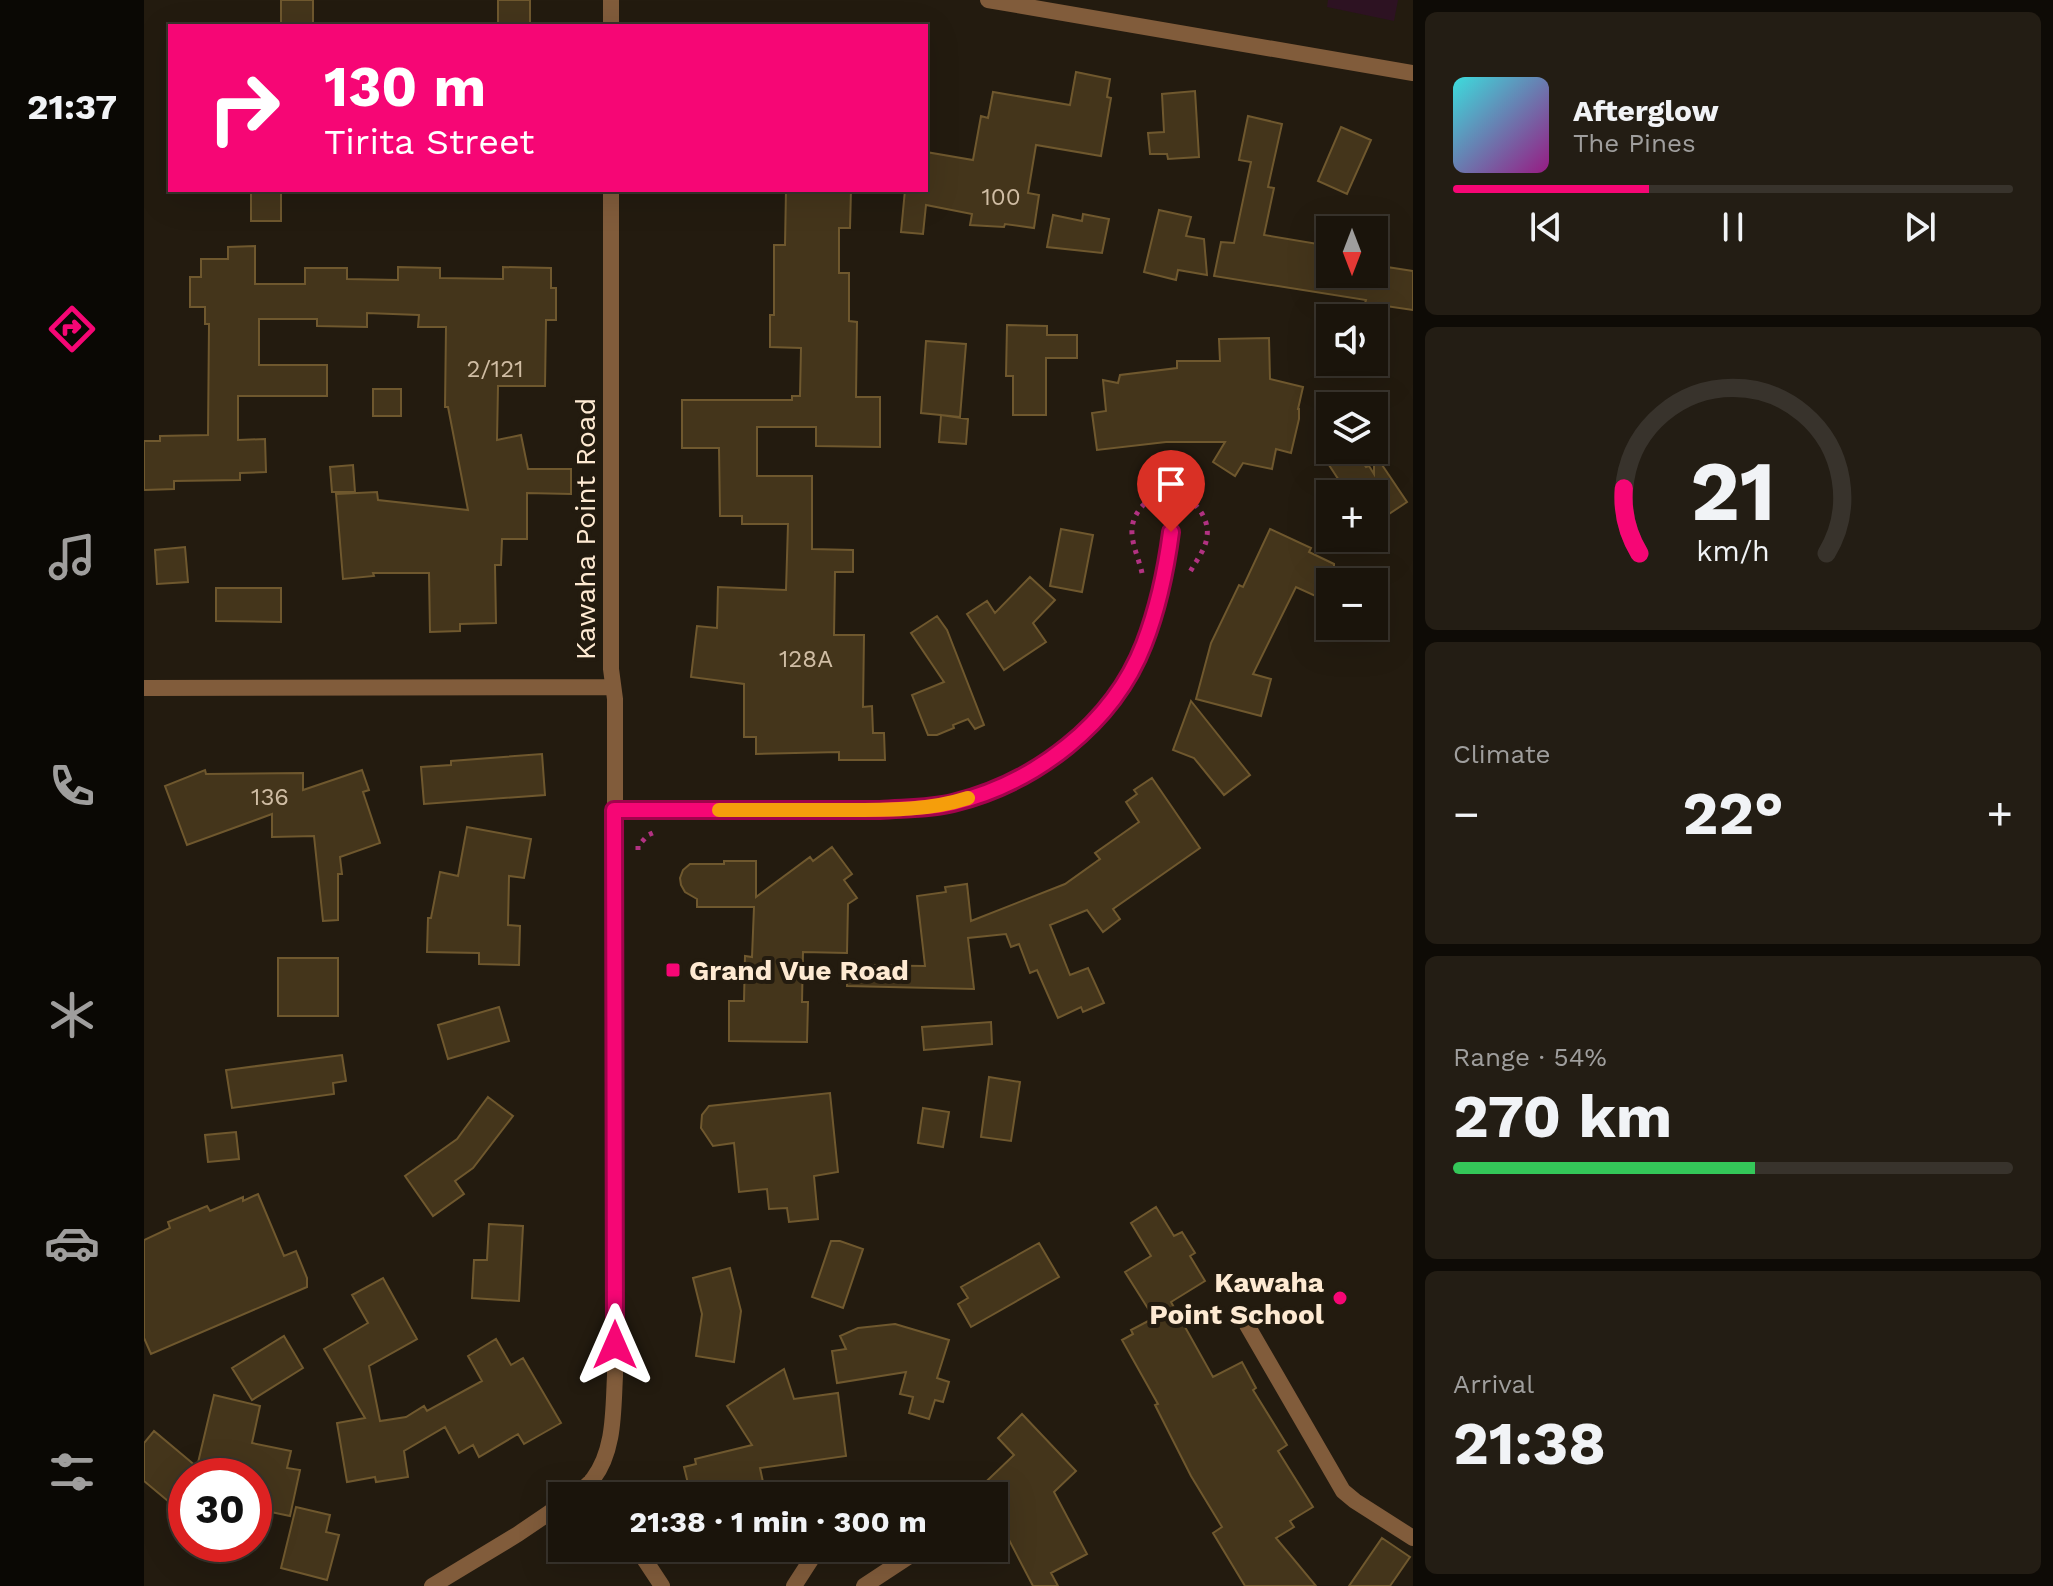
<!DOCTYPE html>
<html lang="en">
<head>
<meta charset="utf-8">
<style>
	:root { --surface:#1a140b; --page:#231d14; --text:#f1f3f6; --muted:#9f9e9d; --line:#38332c; --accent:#f60675 }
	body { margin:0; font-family:"Work Sans",sans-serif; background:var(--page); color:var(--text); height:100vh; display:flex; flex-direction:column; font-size:30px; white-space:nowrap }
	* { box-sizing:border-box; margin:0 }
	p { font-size:26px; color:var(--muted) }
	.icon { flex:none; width:44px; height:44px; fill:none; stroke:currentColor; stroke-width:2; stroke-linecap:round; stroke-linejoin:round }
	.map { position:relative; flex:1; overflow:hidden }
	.panel { display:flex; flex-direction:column; gap:12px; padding:12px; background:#0e0b06; width:640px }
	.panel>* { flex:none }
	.hud { position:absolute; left:24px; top:24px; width:760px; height:168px; border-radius:0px; box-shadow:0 8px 32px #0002,0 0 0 2px var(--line); background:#f60675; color:#fff; overflow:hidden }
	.needle { width:52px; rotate:180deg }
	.fabs { position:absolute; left:1172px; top:216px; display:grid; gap:16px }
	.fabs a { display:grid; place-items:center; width:72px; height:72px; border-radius:0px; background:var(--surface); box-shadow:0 8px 32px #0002,0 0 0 2px var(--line); font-size:40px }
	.speed { position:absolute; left:24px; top:1458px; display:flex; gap:16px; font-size:40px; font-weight:700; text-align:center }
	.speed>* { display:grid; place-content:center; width:104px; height:104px; border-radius:50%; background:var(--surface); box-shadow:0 8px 32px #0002,0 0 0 2px var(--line); line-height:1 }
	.speed .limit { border:12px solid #d22; background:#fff; color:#111 }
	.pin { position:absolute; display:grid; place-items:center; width:68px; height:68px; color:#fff; margin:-82px -34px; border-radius:50% 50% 50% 0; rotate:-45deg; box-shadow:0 0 8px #0007 }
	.pin .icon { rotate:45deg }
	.me { position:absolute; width:88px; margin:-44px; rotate:0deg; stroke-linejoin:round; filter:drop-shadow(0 0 6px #0008) }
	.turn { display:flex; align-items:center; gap:28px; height:168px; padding:0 24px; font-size:36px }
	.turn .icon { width:104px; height:104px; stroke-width:2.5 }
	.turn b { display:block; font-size:56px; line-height:68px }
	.big { font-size:60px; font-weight:700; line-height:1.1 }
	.panel .widget { flex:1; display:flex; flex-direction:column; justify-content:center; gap:12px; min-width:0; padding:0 28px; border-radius:12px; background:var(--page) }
	.panel .dial { align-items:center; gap:0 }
	.dial svg { height:208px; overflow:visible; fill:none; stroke:var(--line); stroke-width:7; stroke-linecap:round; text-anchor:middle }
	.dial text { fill:var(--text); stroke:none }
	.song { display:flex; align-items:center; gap:24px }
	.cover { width:96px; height:96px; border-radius:12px; background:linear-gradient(135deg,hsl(180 70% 55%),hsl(310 70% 35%)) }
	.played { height:8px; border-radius:4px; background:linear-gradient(90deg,var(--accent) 35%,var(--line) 35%) }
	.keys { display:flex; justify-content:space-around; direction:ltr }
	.heat { display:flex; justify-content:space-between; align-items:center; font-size:44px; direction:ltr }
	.charge { height:12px; border-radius:6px; background:linear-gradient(90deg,#34c759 54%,var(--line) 0) }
	.trip { position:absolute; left:404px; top:1482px; width:460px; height:80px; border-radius:0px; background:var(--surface); box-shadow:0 8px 32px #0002,0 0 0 2px var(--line); font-weight:700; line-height:80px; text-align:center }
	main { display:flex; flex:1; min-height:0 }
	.menu { display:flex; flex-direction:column; width:144px; justify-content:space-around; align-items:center; background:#0a0804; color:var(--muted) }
	.menu .icon { width:56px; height:56px }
	.menu .current { color:var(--accent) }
	.menu b { font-size:36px; color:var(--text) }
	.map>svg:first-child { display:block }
</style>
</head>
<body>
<main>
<nav class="menu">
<b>21:37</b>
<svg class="icon current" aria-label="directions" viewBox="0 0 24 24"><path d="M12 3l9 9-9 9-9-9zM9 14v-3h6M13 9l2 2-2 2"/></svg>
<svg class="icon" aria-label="music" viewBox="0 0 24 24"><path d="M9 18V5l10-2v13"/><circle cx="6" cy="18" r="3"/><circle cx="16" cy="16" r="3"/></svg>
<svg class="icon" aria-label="phone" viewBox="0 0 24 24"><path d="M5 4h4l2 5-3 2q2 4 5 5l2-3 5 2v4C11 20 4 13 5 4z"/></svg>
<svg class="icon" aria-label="climate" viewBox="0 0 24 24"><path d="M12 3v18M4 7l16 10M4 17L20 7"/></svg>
<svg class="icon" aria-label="car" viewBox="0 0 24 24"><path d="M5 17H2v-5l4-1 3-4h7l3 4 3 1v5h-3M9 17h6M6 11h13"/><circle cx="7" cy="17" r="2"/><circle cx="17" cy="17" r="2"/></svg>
<svg class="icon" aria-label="filters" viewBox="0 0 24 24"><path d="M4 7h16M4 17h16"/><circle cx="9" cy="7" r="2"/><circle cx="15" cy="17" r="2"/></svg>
</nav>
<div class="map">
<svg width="1269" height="1586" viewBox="0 0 1269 1586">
	<rect width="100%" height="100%" fill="#231b0f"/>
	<!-- green -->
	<path fill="#2d1222" d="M1184,0H1254L1250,21L1183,7Z"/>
	<!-- building -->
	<path fill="#44351b" stroke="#6f582e" stroke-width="2" d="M137,0H169V26H137Z
		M354,0H386V23H354Z
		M932,72L966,79L963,97L967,98L957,156L892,145L884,193L895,195L890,228L861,224L860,227L826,225L828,214L782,205L779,234L757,232L761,190H782V152L829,160L837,116L844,118L849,92L926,105Z
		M1051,91L1055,157L1024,159L1023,154H1006L1004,133L1020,132L1018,94Z
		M1104,116L1138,124L1124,187L1130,188L1120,235L1186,246V274H1230V265L1269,271V310L1221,303L1222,300L1070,276L1077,242L1090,243L1107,162L1095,160Z
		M1197,127L1227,140L1203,194L1174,181Z
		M107,190H137V221H107Z
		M642,190H707L706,228H695V273H705V321L713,322L712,397H736V447L672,446V427H613V476H668V549L709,550V572H691L690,635H720L719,707L728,706L729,733H740L741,760H695V752L612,754V737H600V684L547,677L553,626L573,628L574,587L642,590L644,524H598V516H576L575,448H538V400H648V396H656L657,348L626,347V315H630V245H641Z
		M1015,210L1047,217L1042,236L1060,239L1063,275L1034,270L1032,280L1000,272Z
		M939,214L965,219L958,253L903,247L909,215L938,221Z
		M111,246V284H161V268H203V279L254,280V267L296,268V278L359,279V267L407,268V288H412V320H402L401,386H354L353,440L377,435L384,469H427V494L383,493V539H358L357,565H351L352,623L316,624V631L286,632L285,573H229L230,576L199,579L192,494L233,492L234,500L324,510L304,407H301L302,327H274L275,315L223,313V327L173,326V319H115V365H183V396H94V440L121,439L122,472L96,473V480L30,481V489L0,490V441H16V436L64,435L65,324H61V307H46V277H57V259H84V247Z
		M863,325L903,326V335H933V358H902V415H869V376H862Z
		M1125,338L1126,379L1159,387L1154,409H1155V419L1147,453L1132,449L1128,469L1099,463L1091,476L1069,462L1081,442H1022L953,450L948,413L962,411L959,380L974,383L976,375L1033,368V361H1076L1075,339Z
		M782,341L822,344L816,417L777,413Z
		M229,389H257V416H229Z
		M797,415L824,419L822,444L795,442Z
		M1207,450H1211L1222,467L1225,466L1230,474V453L1263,502L1230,524V494H1204L1185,465Z
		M209,465L211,492H188L186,467Z
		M917,529L949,535L938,592L906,586Z
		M1126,529L1167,548L1165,552L1190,564V573L1178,599L1152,587L1109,674L1127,679L1117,716L1052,699L1067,643L1095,585L1099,587Z
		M41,547L44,582L13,584L11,550Z
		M886,577L911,600L889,623L902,642L860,670L823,614L843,601L851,613Z
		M72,588H137V622L72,621Z
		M793,616L803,630L840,725L831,729L824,719L809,725L810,728L793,735H784L768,695L800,682L767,633Z
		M1047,701L1106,775L1080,795L1050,758L1029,750Z
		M398,754L401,795L280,804L277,767L307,765V761Z
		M61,770L62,774L159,773V790L218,770L225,790L219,792L236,843L196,857L198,874H194V920L179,921L170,836L128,837V814L43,845L21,786Z
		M1008,778L1056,848L969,909L976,919L959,932L943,910L906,925L926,975L944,968L960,1003L939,1012L937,1007L914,1018L893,970L886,973L875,944L867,947L862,934L824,938L830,989L703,986L704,965L781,966L773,896L802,892L801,887L823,884L827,921L921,884L956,859L951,853L995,822L982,802L993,794L990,790Z
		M323,827L387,839L380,878L365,876L364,925L376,926L375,965L335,964V953L283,952L284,918H287L296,872L314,876Z
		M688,847L708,874L700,880L713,898L704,904L703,953L659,952L658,1002H664L663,1042L585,1041V1001H600L601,956L608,957L610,907H553V899L541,892L537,885L536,878L539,870L546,864H580V861H612V897L666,857L669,861Z
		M134,958H194V1016H134Z
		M355,1007L365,1041L304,1059L294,1025Z
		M847,1022L848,1044L780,1050L778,1027Z
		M198,1055L202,1081L189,1083L190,1094L88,1108L82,1070Z
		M845,1077L876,1082L867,1141L837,1137Z
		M686,1093L694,1172L670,1176L674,1219L645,1222L643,1208L625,1209L623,1189L595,1192L590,1143L569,1146L557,1128L558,1115L565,1106Z
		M344,1097L369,1116L329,1168L311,1181L320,1194L289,1216L261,1176L313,1139Z
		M779,1108L805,1112L799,1147L774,1143Z
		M92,1132L95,1159L64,1162L61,1135Z
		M114,1194L140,1256L152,1251L163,1278V1287L7,1354L0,1338V1240L26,1228L24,1222L63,1206L66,1211L99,1197V1201Z
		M1012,1207L1030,1236L1038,1232L1051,1253L1046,1256L1061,1281L1027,1302L1069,1377L1098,1362L1112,1388L1109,1390L1143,1445L1134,1451L1169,1507L1146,1521L1150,1527L1132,1538L1172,1586H1101L1069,1533L1078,1527L1047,1476L1011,1405L1014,1404L978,1340L989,1334L987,1330L1010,1318L981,1272L1007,1256L987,1223Z
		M345,1224L379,1226L375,1301L328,1298L330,1260H343Z
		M687,1241H696L719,1249L699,1308L668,1297Z
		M895,1243L915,1277L827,1327L814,1304L824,1298L817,1287Z
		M586,1268L597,1311L590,1362L552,1356L558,1314L549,1278Z
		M239,1278L273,1339L225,1366L236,1421L262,1417L280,1406L283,1411L338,1381L324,1356L352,1339L367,1365L379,1358L417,1423L380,1444L374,1434L335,1457L329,1445L315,1453L301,1427L260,1451L264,1477L232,1482L231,1477L203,1482L193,1423L221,1418L180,1349L224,1323L208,1295Z
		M751,1324L805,1340L793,1378L805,1382L799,1402L791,1400L785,1419L765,1413L769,1397L756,1394L762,1372L693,1383L688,1351L702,1349L696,1336L714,1328Z
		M140,1336L159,1368L108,1400L88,1368Z
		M640,1369L650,1399L694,1393L702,1456L616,1468L622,1496H547L540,1467L552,1464L551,1459L608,1445L583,1406Z
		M70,1395L116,1406L108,1443L147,1451L143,1468L156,1470L146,1516L122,1511V1508L110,1506V1476H42V1516L0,1481V1443L10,1431L53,1467Z
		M878,1414L932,1471L910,1492L943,1554L907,1573L914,1586H889L850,1511V1496H827L870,1455L854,1438Z
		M152,1507L186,1515L182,1532L195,1535L183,1580L137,1568Z
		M1238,1538L1266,1557L1246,1586H1205Z"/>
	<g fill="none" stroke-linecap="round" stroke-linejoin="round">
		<!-- path -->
		<path stroke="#b23282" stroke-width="5" stroke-dasharray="4 6" stroke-linecap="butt" d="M998,573C995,559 987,543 988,529C989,509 1011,489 1032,494C1050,497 1066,519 1063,536C1062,550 1050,563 1044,576
			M494,850V846L504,835L511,832"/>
		<!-- minor -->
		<path stroke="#815c3b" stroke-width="16" d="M844,0L1269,73
			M467,26V0
			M0,688L469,687
			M470,810H736C760,808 785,809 809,803C891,783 969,724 1000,645C1014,608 1022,570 1027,532
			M1103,1325L1199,1491L1211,1501L1269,1538
			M448,1480L459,1496
			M429,1496C436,1491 444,1486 449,1479C471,1450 469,1410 471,1376V699L467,669V190
			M493,1548L518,1586
			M288,1586L374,1534L418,1504
			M650,1586L670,1555L681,1548
			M720,1586L764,1557L771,1548"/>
	</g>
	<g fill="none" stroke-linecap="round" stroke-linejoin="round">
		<defs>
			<path id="route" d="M471,1345L470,810H736C760,808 785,809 809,803C891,783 969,724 1000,644C1014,608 1022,570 1027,532"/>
		</defs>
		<!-- route casing -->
		<use href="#route" stroke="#a0044c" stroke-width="20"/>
		<!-- route -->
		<use href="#route" stroke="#f60675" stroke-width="14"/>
		<!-- slow -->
		<path stroke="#f59e0b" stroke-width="14" d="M575,810C617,810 658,810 700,810C741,810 784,811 824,798"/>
	</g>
	<!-- markers -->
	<g fill="#f60675" stroke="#231b0f" stroke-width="3">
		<rect x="521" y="962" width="16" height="16" rx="4"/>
		<circle cx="1196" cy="1298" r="8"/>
	</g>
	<g text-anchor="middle" stroke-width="8" stroke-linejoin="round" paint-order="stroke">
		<!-- number labels -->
		<g font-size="24" fill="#d0bda4">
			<text x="857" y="205">100</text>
			<text x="351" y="377">2/121</text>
			<text x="662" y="667">128A</text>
			<text x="126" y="805">136</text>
		</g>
		<!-- street labels -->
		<g font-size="28" fill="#feead2" stroke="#231b0f">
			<text transform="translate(441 529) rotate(-90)" y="10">Kawaha Point Road</text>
		</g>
		<!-- poi labels -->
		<g font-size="28" font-weight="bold" fill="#feead2" stroke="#231b0f" text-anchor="start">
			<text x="545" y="980">Grand Vue Road</text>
			<text x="1180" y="1292" text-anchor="end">Kawaha<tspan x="1180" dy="32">Point School</tspan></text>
		</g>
	</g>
</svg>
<div class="fabs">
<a><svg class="needle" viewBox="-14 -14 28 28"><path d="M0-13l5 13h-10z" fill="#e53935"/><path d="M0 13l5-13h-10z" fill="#9f9e9d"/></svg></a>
<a><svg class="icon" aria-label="sound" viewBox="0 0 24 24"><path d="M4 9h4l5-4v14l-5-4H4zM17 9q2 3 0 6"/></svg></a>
<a><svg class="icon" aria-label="layers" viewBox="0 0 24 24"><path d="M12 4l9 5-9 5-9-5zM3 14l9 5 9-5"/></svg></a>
<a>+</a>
<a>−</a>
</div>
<div class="speed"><div class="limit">30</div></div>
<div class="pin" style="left:1027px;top:532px;background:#d93025"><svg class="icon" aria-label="arrive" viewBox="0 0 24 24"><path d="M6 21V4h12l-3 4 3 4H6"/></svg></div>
<svg class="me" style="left:471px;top:1345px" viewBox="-20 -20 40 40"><path d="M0-17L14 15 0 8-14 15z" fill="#f60675" stroke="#fff" stroke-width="4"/></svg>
<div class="trip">21:38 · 1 min · 300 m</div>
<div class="hud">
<div class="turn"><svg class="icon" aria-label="right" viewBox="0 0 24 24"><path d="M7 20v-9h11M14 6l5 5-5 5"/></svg><div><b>130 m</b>Tirita Street</div></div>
</div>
</div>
<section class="panel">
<div class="widget">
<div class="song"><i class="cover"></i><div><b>Afterglow</b><p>The Pines</p></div></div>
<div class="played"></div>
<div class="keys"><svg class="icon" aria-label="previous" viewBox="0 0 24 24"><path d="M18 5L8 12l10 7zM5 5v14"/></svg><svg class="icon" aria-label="pause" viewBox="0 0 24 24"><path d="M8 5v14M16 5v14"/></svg><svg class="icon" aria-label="next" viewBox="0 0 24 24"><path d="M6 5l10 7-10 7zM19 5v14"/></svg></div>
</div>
<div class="widget dial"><svg viewBox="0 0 100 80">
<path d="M14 69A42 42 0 1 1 86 69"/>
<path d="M14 69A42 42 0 0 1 8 44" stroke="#f60675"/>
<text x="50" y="56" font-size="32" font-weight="700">21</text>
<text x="50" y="72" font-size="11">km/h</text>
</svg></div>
<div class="widget"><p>Climate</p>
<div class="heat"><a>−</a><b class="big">22°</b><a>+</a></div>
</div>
<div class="widget"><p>Range · 54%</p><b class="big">270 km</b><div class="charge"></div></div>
<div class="widget"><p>Arrival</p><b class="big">21:38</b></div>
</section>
</main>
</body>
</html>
